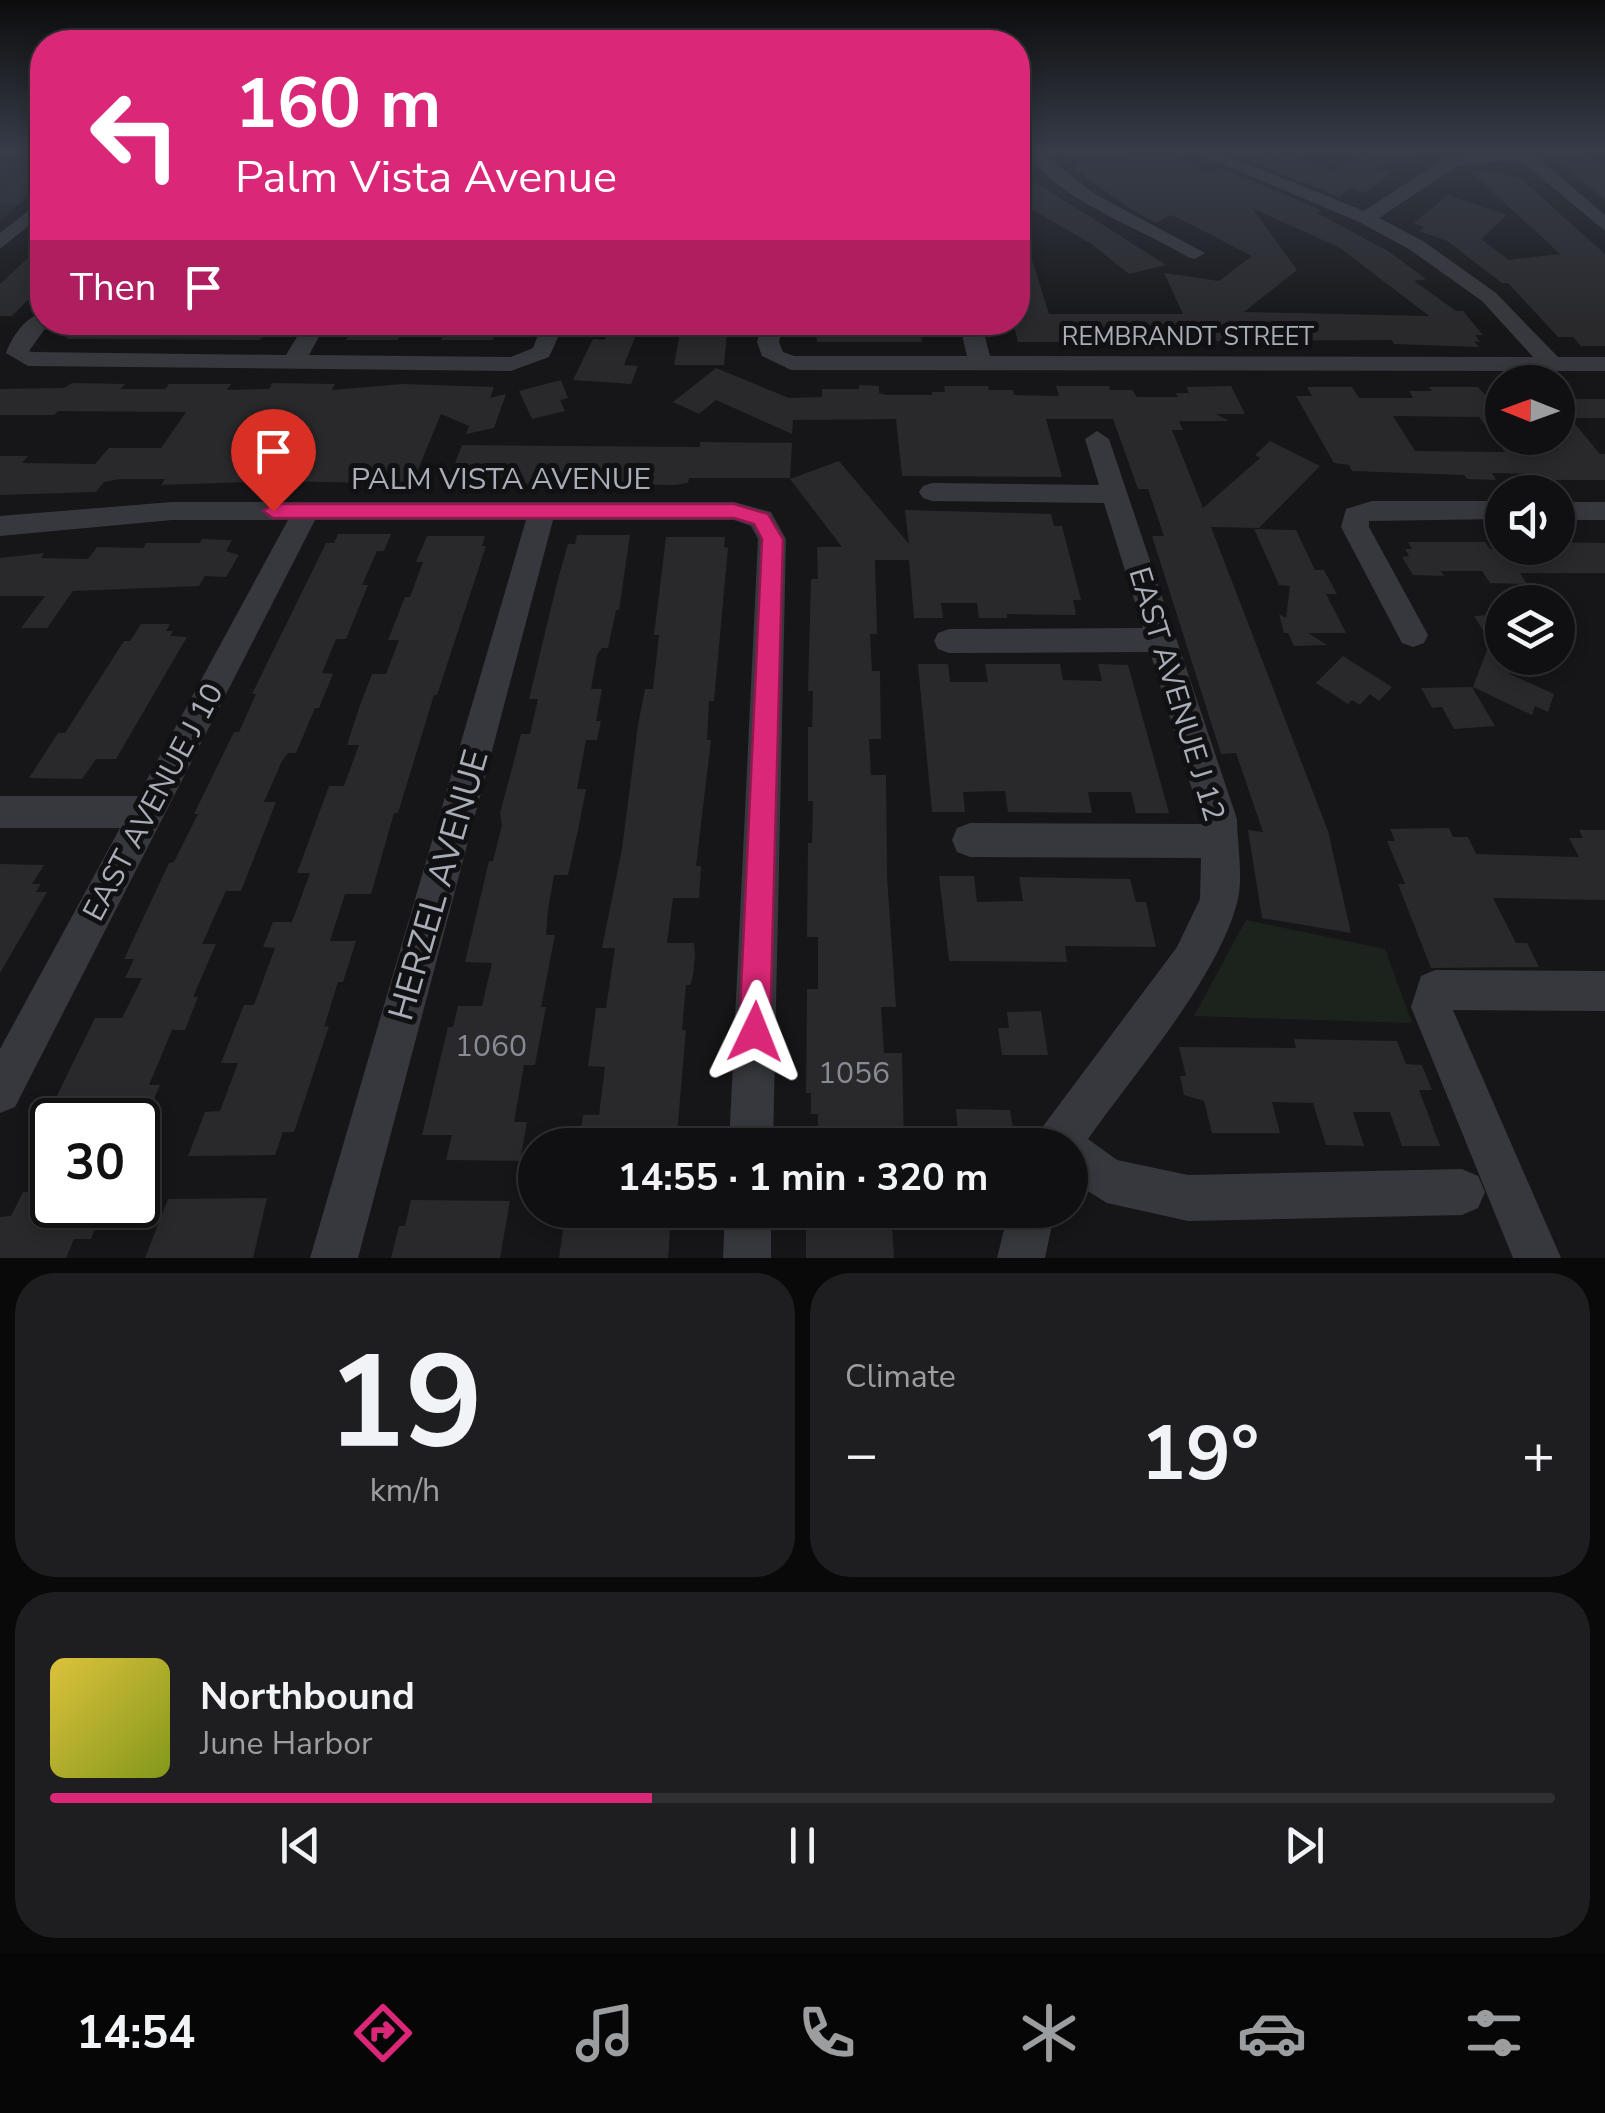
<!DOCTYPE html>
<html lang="en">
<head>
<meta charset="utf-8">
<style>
	:root { --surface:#101012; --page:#1e1e20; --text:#f1f3f6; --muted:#9c9d9f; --line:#303032; --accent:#db2777 }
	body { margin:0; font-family:"Nunito Sans",sans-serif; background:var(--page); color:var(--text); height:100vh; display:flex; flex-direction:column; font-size:38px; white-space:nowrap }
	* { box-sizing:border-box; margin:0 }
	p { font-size:32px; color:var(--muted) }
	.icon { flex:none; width:55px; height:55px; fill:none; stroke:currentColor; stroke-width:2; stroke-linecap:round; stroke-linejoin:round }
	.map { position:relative; height:1258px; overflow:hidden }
	.panel { display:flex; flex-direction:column; gap:15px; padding:15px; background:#09090a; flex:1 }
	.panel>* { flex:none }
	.guide { position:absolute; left:30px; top:30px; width:1000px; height:305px; border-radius:40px; box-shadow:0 5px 15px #0003,0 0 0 2px var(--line); background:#db2777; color:#fff; overflow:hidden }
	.needle { width:65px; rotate:271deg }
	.tools { position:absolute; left:1485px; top:365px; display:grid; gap:20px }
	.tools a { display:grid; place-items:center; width:90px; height:90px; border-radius:50%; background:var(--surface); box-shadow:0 5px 15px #0003,0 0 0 2px var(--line); font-size:50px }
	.speed { position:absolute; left:30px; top:1098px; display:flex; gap:20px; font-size:50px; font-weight:700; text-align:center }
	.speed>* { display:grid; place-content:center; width:130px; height:130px; border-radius:50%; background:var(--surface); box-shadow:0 5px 15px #0003,0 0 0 2px var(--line); line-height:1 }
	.speed .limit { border:5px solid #111; border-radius:15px; background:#fff; color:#111 }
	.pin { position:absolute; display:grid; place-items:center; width:85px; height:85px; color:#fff; margin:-102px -42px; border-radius:50% 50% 50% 0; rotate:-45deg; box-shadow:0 0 10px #0007 }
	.pin .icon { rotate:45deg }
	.me { position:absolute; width:110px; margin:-55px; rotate:2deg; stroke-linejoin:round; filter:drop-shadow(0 0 8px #0008) }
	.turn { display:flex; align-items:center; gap:35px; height:210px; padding:0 40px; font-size:45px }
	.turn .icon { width:130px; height:130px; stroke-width:2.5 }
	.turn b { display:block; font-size:70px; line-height:85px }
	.then { display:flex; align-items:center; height:95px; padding:0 40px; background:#0003; gap:20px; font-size:38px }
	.big { font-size:75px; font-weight:700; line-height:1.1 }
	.panel .card { flex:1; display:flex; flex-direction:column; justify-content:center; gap:15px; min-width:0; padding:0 35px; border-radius:40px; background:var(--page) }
	.panel .dial { align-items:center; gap:0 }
	.dial b { font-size:130px; line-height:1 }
	.song { display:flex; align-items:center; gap:30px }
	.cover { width:120px; height:120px; border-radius:15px; background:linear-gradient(135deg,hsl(50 70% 55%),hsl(70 70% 35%)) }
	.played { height:10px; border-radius:5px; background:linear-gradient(90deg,var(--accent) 40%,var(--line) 40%) }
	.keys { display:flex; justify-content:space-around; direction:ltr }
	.heat { display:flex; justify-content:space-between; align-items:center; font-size:55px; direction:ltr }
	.panel .tiles { flex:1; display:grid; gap:15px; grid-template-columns:1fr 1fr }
	.card:last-child { grid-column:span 2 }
	.trip { position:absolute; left:518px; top:1128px; width:570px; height:100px; border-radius:50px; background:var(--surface); box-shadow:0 5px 15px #0003,0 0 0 2px var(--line); font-weight:700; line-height:100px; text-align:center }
	.dock { display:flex; height:160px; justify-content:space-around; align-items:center; background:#060607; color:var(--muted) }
	.dock .icon { width:70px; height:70px }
	.dock .on { color:var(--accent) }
	.dock b { font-size:45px; color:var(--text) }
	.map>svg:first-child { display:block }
</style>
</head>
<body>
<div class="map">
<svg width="1605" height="1258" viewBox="0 0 1605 1258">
	<rect width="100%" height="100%" fill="#161618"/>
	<!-- built -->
	<path fill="#222225" d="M0,151H42V185L0,221Z"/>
	<!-- green -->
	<path fill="#1c231d" d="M1246,920L1385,949L1412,1023L1194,1016Z"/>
	<!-- building -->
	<path fill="#29292c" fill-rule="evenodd" d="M1060,151H1132L1133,157L1155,151L1163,156L1172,154L1210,175L1222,168L1321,210L1317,213L1388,251L1426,279L1414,281L1456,311H1463L1483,335H1475L1480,342L1474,341L1479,347L1394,344L1392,340L1112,342L1109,334H1071L1060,336L1062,342H1018L1013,322H1022L1018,310V227H1022L1049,314H1183L1164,273L1219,281L1252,256L1180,219L1170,215L1156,223L1127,207L1071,166L1079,164ZM1252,208L1340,248L1429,316L1244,312L1297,270Z
		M1250,151H1274L1335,171L1368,151H1418V154L1369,171H1394L1364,193L1351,188L1339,197L1240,157Z
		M1584,151L1605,168V200L1547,152Z
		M1470,171L1502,172L1508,177H1519L1605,254V346H1581L1573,337H1558L1508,283H1502L1447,241L1419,231L1425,227L1414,223L1448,195L1507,215L1481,239L1509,260L1560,254Z
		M23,175H42V183L17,204H0V194Z
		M1018,176L1029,185L1037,183L1166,265L1129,274L1093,245L1018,201Z
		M42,245V277L31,288H40L12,316H0V284Z
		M82,322H272L260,340L66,339Z
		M357,322H407L398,340H346Z
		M449,322H500L493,340H441Z
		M682,322H728L724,365H674Z
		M816,322H919L922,342H817Z
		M614,328L638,330L624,365L638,366L631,384L573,380L593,339L604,340Z
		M716,368L789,398L822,397V389H859V385L879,386V393L887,395H932V392H945L944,386H988L989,390H1013L1014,395L1059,396L1056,386H1109L1110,390H1132L1137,397H1178L1176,393H1189L1186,387L1231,386L1245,414H1216L1229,421H1179L1183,430H1172L1203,508L1260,458L1255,455L1270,441L1320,466L1259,528L1211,527L1328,831L1351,933L1262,918L1248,830L1263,832L1236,753L1221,754L1152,536H1164L1148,489H1138L1113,419H1046L1062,477L902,476L896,419L793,420L792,434L716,400L699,414L673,402Z
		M561,380L568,398L560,400L565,411L532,419L519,391Z
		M72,383L125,384L120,389H165L169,384H231L227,390L269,389L272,383L335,384L332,390L402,384L494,387L490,398L506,394L494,428L466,434L469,426L441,414L412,484L280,481L161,485L165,479H120L104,482L96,492L0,495V456H28L22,463L95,464L109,448H161L186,412L58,411L54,415H0V389L64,388Z
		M1307,387H1352L1359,398H1413L1409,391H1432L1429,387H1478L1488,398H1502V447H1558V399H1605V418H1570L1600,454H1605V480H1539L1534,474L1492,473L1496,480L1467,479L1464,475L1352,471L1349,465L1334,463L1296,396H1312ZM1393,416L1479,417L1505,452L1415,451Z
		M700,442L792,443L790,478H689L688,483L675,485L447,484L462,445L700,447Z
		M839,461L909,544L905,510L1051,514L1054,526H1062L1081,600H1073L1076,615L1007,614V618H979L977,603H941L943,618H914L909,560H875L877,634H870L872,671H880L881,739H869L871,775H886L887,877L896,1007H881L884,1053H902L904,1145H818V1114H811V1093H806L807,989H818V937H807L808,843H812L813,801H808V727H812L813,691H808L811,579H818L817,547H842L790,479Z
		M1254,529L1296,530L1315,570H1324L1337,594H1326L1346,633H1308L1327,645L1294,646L1288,633H1284L1279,614L1286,618L1290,586L1279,585Z
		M338,534H391L384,551H377L362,585H368L346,639H336L322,673L333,674L319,708H315L296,753H288L282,761L264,802H276L241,891H226L202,944H216L193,997H198L185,1030H172L149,1085H160L138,1137V1120H45L95,1018H122L142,978H125L134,959H124L169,863L174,862L198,814H194L234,732H239L256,694H252L326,543H334Z
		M577,535H630L619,610H616L608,648H602L597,655L591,689H602L596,721H601L597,740H586L577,789H586L578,830L568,875H554L548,910L546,935H555L541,1007H546L535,1065H524L514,1122H527L520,1161L446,1160L452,1135H422L448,1027H453L458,1006H482L492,963L465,962L489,861H493L502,825L500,813L521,734H530L538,699H529L558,579L568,544H575Z
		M427,536H485L482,546H486L437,695H434L398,813H394L371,894H345L330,941H356L343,982H338L324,1027L329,1026L294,1132H283L275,1155L188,1156L205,1112L220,1111L238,1063H221L244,1005H254L275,948L263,947L273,922H292L310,873H297L329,786H344L359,745H347L359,708L372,674H386L399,640H388L405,597H410L423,562H416Z
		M666,537H725L724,547L728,548L714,701H709L707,740H711L696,866H701L699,898H673L667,943H694L695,955L693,976L690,985H686L682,1030H686L677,1135L666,1136L665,1145H579L583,1115H599L605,1067L588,1066L596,1008H606L615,948H602L622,849L638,725L645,689H653L659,635H654Z
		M202,539L232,540L226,551L239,555L226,577L205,576L199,586L73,591L47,628H21L45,596H0V558L44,553L41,558L88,559L97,547L143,548L146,543H200Z
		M1408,542H1485L1490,549L1535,550L1558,548V542L1605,543V573H1520L1527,584L1490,583L1482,571H1441L1444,576L1413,575L1402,557L1409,556L1405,549H1412Z
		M1502,614V663L1512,667L1510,674L1554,694L1548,712L1535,706L1532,715L1473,687L1490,642L1474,616Z
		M141,624H170L166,631H173L170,636L187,637L116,759H96L82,779L29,778L58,733H65L124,641H130Z
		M1343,656L1392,687L1379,701L1370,694L1360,705L1352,700L1348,704L1316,683Z
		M918,664H948L950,682H988L985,664H1060L1063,680L1102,681L1098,664L1128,665L1169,813H1136L1131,792H1088L1092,813L1008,812L1005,791L963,792L965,812H932Z
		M1472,687L1495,726L1454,729L1442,707L1432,708L1421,688Z
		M1449,828L1453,837H1468L1476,854L1579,857L1569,838H1583L1579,830H1605V900L1493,898L1516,943H1527L1539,967L1431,968L1398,884H1405L1387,841H1395L1390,829Z
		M0,864L44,865L32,884H41L36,892H47L0,973Z
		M939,876H974L977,902L1023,901L1019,877L1130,879L1136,902H1146L1156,947L1065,946L1067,962L949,961Z
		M1041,1011L1048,1055H1002L998,1028H1009L1007,1012Z
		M1294,1039L1397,1041L1406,1064L1422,1065L1432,1090H1419L1440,1146H1402L1390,1112H1353L1364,1146L1326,1145L1313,1103L1272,1102L1280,1133H1212L1204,1101L1184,1095L1180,1076H1186L1179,1047L1296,1048Z
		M956,1109L1010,1110L1014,1134L958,1133Z
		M23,1192H52V1205H105L91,1239H74L66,1258H0V1217L11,1216Z
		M267,1198L253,1258H145L168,1199Z
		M411,1200L510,1201L500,1258H391L399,1226H405Z
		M566,1210H666L664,1230H670L668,1258H559Z
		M806,1210H891L894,1258H806Z"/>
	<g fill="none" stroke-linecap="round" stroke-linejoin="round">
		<!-- minor -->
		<path fill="#37383d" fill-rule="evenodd" d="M1024,151H1041L1093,193L1205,253L1195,259L1188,257C1132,224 1065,204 1024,151Z
			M1192,151H1215L1364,211L1445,158L1475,151H1530L1605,215V231L1520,160L1457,166L1379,218L1423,241L1496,293L1558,357H1605V371L791,370L762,356L757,342L762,322H784L779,342L783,352L794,356H967L959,322H981L990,356L1533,357L1482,301L1409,249L1359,222Z
			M42,200V215L0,249V233Z
			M42,313V322H50L29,351L32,352L286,355L306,322H327L309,355L511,357L533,348L543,322H565L549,357L511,371L28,366L6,353C12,337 25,317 42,313Z
			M1097,431L1109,439L1237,819C1237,844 1244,878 1237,903C1216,981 1135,1072 1088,1139L1117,1160L1188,1175L1462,1169L1478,1176L1485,1192L1478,1208L1462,1215L1188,1221L1107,1203L1070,1180V1145H1035L1041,1129L1177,947L1200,899L1201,858L970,857L957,852L952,840L957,828L970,823L1201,824V819L1150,652L949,653L938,649L934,641L938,633L949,629L1143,628L1104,503L932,501L923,498L919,492L923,486L932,483L1099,485L1085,439Z
			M1372,501H1502V519L1369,521V527L1428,635L1424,643L1413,647L1402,643L1341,527L1346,509Z
			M172,502H734L771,512L786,539L773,1145H729L758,539L751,526L734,520H553L358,1258H310L526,520H315L15,1107L0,1113V1049L120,828H0V796H138L288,520H172L0,536V516Z
			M1558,502H1605V520H1558Z
			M1435,970L1605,971V1011L1453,1010L1561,1258H1513L1411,1007L1421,976Z
			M725,1210H771V1258H723Z
			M1009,1210H1055L1045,1258H997Z"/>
	</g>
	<!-- sky -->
	<linearGradient id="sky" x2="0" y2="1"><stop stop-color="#0c0c0d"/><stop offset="0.46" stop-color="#363c48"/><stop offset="1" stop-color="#363c48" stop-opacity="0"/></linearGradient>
	<rect width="1605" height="327" fill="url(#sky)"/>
	<!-- route -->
	<path fill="#db2777" stroke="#8e194d" stroke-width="2.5" d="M273,504H734L768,514L783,539L770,1032L766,1043L755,1047L744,1043L739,1032L762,539L754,524L734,518H273L263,511Z"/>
	<g text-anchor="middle" stroke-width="10" stroke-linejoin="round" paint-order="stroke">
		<!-- far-street labels -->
		<g font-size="25" fill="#a8adb8" stroke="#111113">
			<text x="1188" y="345">REMBRANDT STREET</text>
		</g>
		<!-- street labels -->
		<g font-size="30" fill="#a8adb8" stroke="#111113">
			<text x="501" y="489">PALM VISTA AVENUE</text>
			<text transform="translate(1177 694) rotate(73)" y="10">EAST AVENUE J 12</text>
			<text transform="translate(153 802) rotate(-62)" y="10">EAST AVENUE J 10</text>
		</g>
		<!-- near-number labels -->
		<g font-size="30" fill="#888b94">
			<text x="491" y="1056">1060</text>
			<text x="854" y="1083">1056</text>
		</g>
		<!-- near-street labels -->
		<g font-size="35" fill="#a8adb8" stroke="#111113">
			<text transform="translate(438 885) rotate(-74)" y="12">HERZEL AVENUE</text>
		</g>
	</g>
</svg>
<div class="tools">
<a><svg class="needle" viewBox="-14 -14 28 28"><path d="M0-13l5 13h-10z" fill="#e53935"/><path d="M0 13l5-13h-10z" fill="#9c9d9f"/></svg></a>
<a><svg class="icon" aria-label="sound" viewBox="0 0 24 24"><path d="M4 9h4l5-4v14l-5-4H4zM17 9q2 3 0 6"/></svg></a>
<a><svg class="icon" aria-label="layers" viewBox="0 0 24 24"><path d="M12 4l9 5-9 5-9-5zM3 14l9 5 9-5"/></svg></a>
</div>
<div class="speed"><div class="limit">30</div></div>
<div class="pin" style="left:273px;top:511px;background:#d93025"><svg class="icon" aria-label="arrive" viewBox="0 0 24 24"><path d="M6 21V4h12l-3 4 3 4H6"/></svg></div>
<svg class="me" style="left:755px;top:1032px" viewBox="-20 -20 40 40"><path d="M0-17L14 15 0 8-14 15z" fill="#db2777" stroke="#fff" stroke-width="4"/></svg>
<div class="trip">14:55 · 1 min · 320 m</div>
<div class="guide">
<div class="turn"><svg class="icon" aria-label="left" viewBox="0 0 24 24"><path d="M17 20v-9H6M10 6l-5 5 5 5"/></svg><div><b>160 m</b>Palm Vista Avenue</div></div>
<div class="then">Then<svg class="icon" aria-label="arrive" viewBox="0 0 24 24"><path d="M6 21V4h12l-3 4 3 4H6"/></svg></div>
</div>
</div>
<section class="panel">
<div class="tiles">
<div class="card dial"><b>19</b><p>km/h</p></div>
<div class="card"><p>Climate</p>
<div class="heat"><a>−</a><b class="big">19°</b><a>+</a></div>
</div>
<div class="card">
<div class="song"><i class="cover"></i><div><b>Northbound</b><p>June Harbor</p></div></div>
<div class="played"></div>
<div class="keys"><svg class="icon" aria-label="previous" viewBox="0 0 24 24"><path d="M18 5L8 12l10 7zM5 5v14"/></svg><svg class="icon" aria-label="pause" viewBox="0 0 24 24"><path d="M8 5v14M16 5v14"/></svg><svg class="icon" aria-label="next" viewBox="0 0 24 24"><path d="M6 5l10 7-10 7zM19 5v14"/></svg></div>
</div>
</div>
</section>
<nav class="dock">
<b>14:54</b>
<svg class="icon on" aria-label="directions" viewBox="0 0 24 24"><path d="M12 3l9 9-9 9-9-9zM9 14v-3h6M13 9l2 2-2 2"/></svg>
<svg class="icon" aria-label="music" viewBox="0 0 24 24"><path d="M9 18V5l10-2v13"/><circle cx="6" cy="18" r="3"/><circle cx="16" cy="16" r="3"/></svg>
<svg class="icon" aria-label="phone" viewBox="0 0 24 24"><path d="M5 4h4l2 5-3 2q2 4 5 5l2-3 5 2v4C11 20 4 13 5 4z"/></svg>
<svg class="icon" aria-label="climate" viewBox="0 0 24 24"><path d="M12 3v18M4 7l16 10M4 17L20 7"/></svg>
<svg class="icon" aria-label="car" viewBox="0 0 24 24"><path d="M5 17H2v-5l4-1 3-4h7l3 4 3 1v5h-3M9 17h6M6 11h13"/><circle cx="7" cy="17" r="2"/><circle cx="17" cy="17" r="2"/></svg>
<svg class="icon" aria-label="filters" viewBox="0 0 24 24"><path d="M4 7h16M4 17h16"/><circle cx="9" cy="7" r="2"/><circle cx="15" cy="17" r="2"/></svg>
</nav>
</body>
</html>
